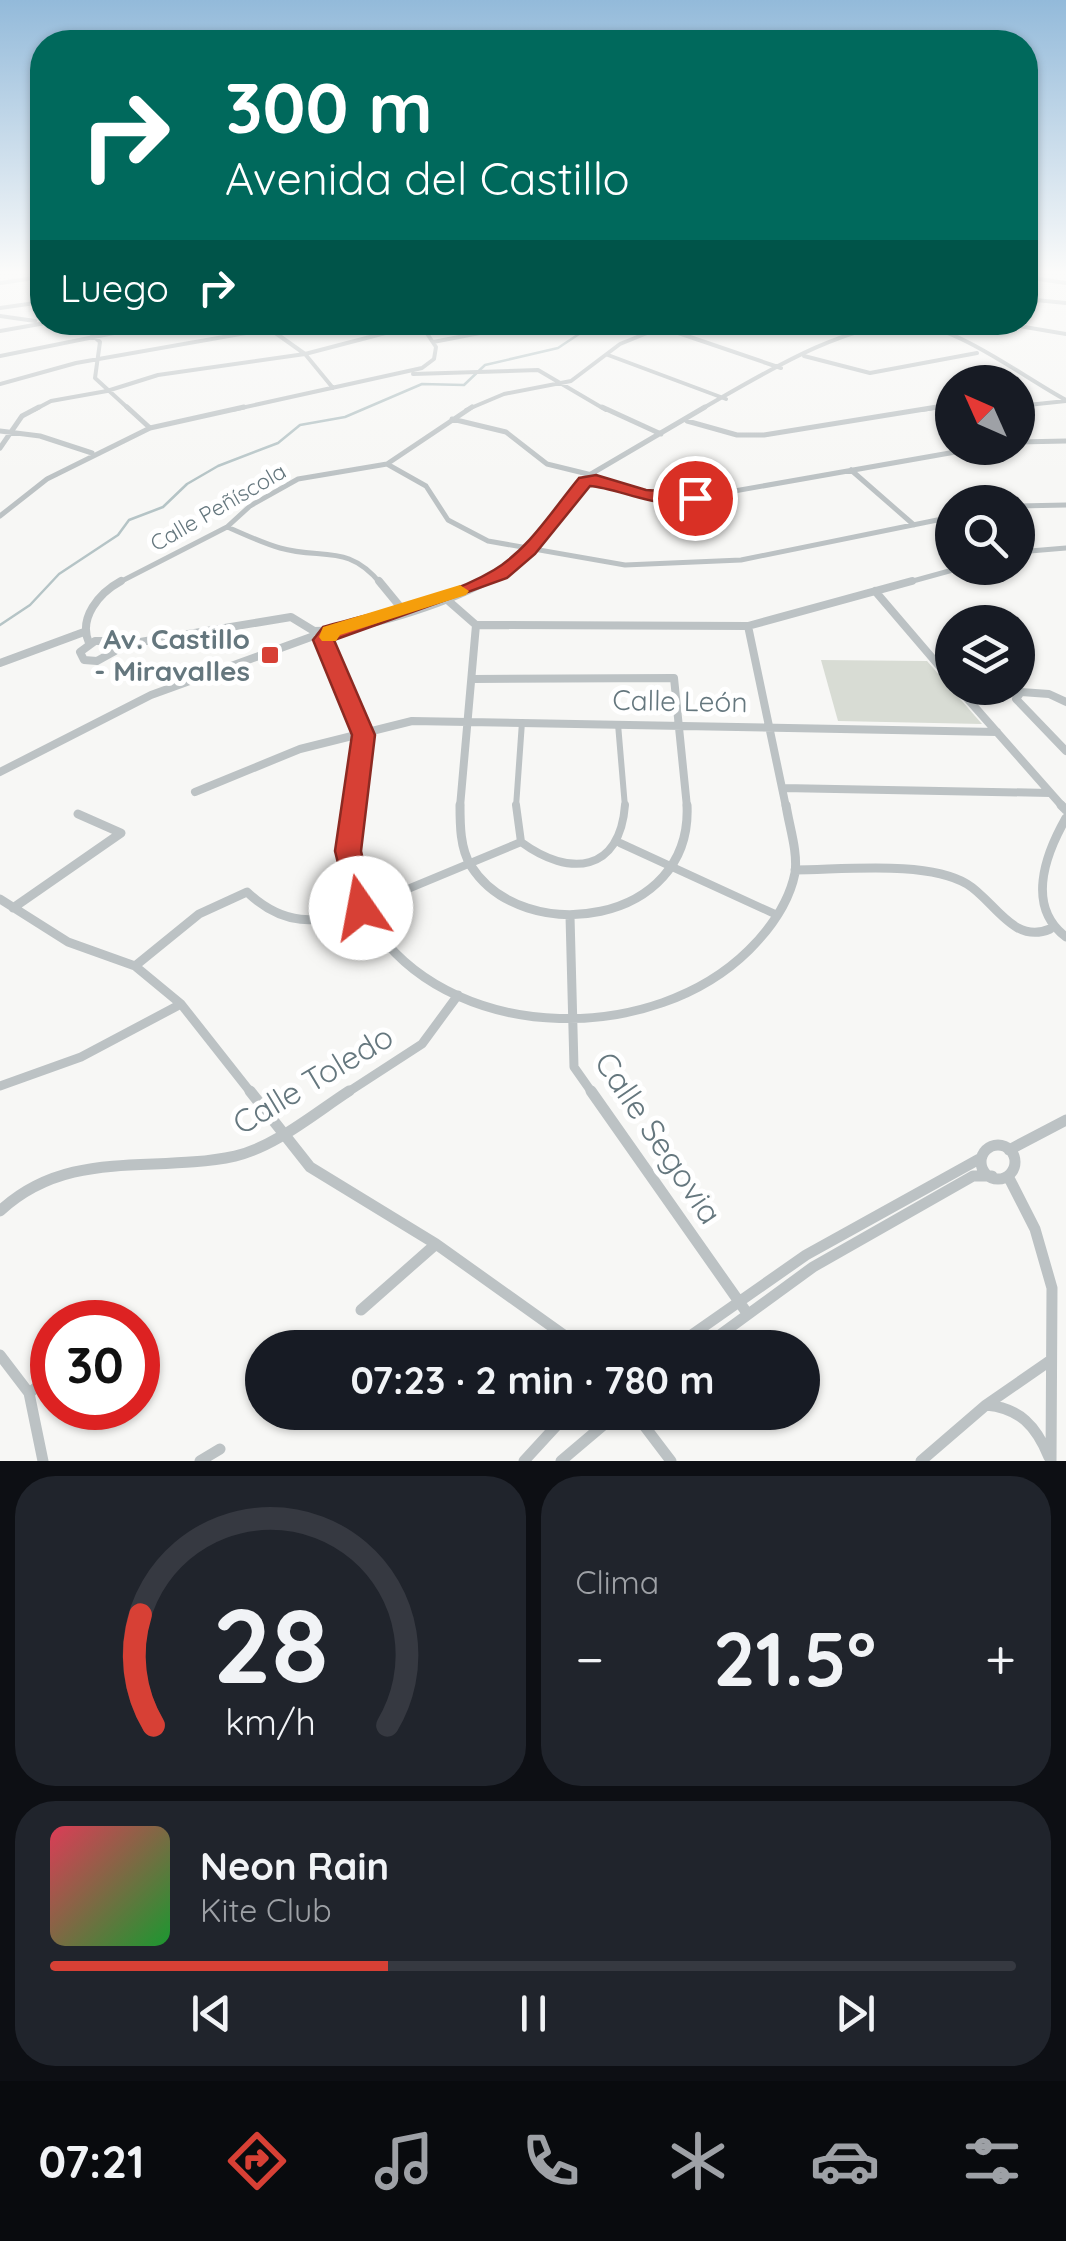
<!DOCTYPE html>
<html lang="es">
<head>
<meta charset="utf-8">
<style>
	:root { --surface:#171b24; --page:#20242c; --text:#f1f3f6; --muted:#9ea1a6; --line:#363941; --accent:#d74035 }
	body { margin:0; font-family:Quicksand,sans-serif; background:var(--page); color:var(--text); height:100vh; display:flex; flex-direction:column; font-size:38px; white-space:nowrap }
	* { box-sizing:border-box; margin:0 }
	p { font-size:32px; color:var(--muted) }
	.icon { flex:none; width:55px; height:55px; fill:none; stroke:currentColor; stroke-width:2; stroke-linecap:round; stroke-linejoin:round }
	.map { position:relative; height:1461px; overflow:hidden }
	.sheet { display:flex; flex-direction:column; gap:15px; padding:15px; background:#0d0f14; flex:1 }
	.sheet>* { flex:none }
	.banner { position:absolute; left:30px; top:30px; width:1008px; height:305px; border-radius:40px; box-shadow:0 2px 8px #0004; background:#00695c; color:#fff; overflow:hidden }
	.needle { width:65px; rotate:315deg }
	.buttons { position:absolute; left:935px; top:365px; display:grid; gap:20px }
	.buttons a { display:grid; place-items:center; width:100px; height:100px; border-radius:50%; background:var(--surface); box-shadow:0 2px 8px #0004; font-size:50px }
	.speed { position:absolute; left:30px; top:1300px; display:flex; gap:20px; font-size:50px; font-weight:700; text-align:center }
	.speed>* { display:grid; place-content:center; width:130px; height:130px; border-radius:50%; background:var(--surface); box-shadow:0 2px 8px #0004; line-height:1 }
	.speed .limit { border:15px solid #d22; background:#fff; color:#111 }
	.pin { position:absolute; display:grid; place-items:center; width:85px; height:85px; color:#fff; margin:-42px; border:5px solid #fff; border-radius:50%; box-shadow:0 2px 10px #0007 }
	.me { position:absolute; width:110px; margin:-55px; rotate:348deg; stroke-linejoin:round; filter:drop-shadow(0 0 8px #0008) }
	.turn { display:flex; align-items:center; gap:35px; height:210px; padding:0 30px; font-size:45px }
	.turn .icon { width:130px; height:130px; stroke-width:2.5 }
	.turn b { display:block; font-size:70px; line-height:85px }
	.then { display:flex; align-items:center; height:95px; padding:0 30px; background:#0003; gap:20px; font-size:38px }
	.big { font-size:75px; font-weight:800; line-height:1.1 }
	.sheet .card { flex:1; display:flex; flex-direction:column; justify-content:center; gap:15px; min-width:0; padding:0 35px; border-radius:40px; background:var(--page) }
	.sheet .dial { align-items:center; gap:0 }
	.dial svg { height:260px; overflow:visible; fill:none; stroke:var(--line); stroke-width:7; stroke-linecap:round; text-anchor:middle }
	.dial text { fill:var(--text); stroke:none }
	.song { display:flex; align-items:center; gap:30px }
	.cover { width:120px; height:120px; border-radius:15px; background:linear-gradient(135deg,hsl(350 70% 55%),hsl(130 70% 35%)) }
	.played { height:10px; border-radius:5px; background:linear-gradient(90deg,var(--accent) 35%,var(--line) 35%) }
	.keys { display:flex; justify-content:space-around; direction:ltr }
	.heat { display:flex; justify-content:space-between; align-items:center; font-size:55px; direction:ltr }
	.sheet .tiles { flex:1; display:grid; gap:15px; grid-template-columns:1fr 1fr }
	.card:last-child { grid-column:span 2 }
	.trip { position:absolute; left:245px; top:1330px; width:575px; height:100px; border-radius:50px; background:var(--surface); box-shadow:0 2px 8px #0004; font-weight:800; line-height:100px; text-align:center }
	.tab-bar { display:flex; height:160px; justify-content:space-around; align-items:center; background:#090b0e; color:var(--muted) }
	.tab-bar .icon { width:70px; height:70px }
	.tab-bar .current { color:var(--accent) }
	.tab-bar b { font-size:45px; color:var(--text) }
	.map>svg:first-child { display:block }
</style>
</head>
<body>
<div class="map">
<svg width="1066" height="1461" viewBox="0 0 1066 1461">
	<rect width="100%" height="100%" fill="#f7f7f5"/>
	<!-- green -->
	<path fill="#d8dcd4" d="M821,660L927,661L982,724L838,721Z"/>
	<g fill="none" stroke-linecap="round" stroke-linejoin="round">
		<!-- stream -->
		<path stroke="#b5c4c6" stroke-width="2.5" d="M0,625L30,605L59,574L118,535L129,520L163,507L187,484L218,466L278,443L300,425L345,417L422,384L464,385L485,365L558,348L597,322"/>
		<!-- pedestrian-far1 -->
		<path stroke="#bcc2c4" stroke-width="6" d="M618,724L625,807
			M516,807L522,722"/>
		<!-- pedestrian -->
		<path stroke="#bcc2c4" stroke-width="8" d="M516,805L521,842C570,878 620,872 625,805
			M620,843L777,915
			M362,908L521,842"/>
		<!-- minor-far4 -->
		<path stroke="#bcc2c4" stroke-width="4" d="M1025,277L1066,283
			M0,283L42,277
			M1025,299L1066,303
			M0,308L42,302
			M0,316L35,321
			M260,322L305,354L333,388
			M646,322L781,368
			M995,322L1066,334
			M51,323L87,330L100,342L95,378L130,410
			M0,331L51,322
			M433,342L537,322
			M608,355L726,399
			M0,356L168,322
			M804,356L870,373L977,353
			M413,374L538,370L606,410
			M0,384L76,363L309,322
			M1018,406L1066,401
			M34,410L51,401L107,391L158,375L305,354L416,325
			M232,410L422,368L434,359L436,347L424,329L413,323
			M466,410L504,394L571,381L620,344L674,322
			M700,410C756,378 849,319 914,324C960,328 1025,378 1066,400
			M922,410L952,405"/>
		<!-- minor-far3 -->
		<path stroke="#bcc2c4" stroke-width="5" d="M127,407L150,428
			M602,407L661,434
			M452,419L506,432L547,464L596,476
			M687,421L737,435H764L937,407
			M0,431L40,436L92,453
			M1018,442L1066,441
			M0,448L22,416L39,407
			M387,464L426,486L448,520L488,541L625,565L741,560L952,517
			M851,470L914,525
			M591,474L705,407
			M585,481L645,495L695,498L978,448
			M1018,506L1066,505
			M0,516L47,479L150,428L244,407
			M227,527C244,534 262,543 280,548C322,560 348,543 381,584
			M1018,552L1066,548
			M116,584L227,527L250,506L298,479L387,464L472,407
			M483,584L525,555L585,481
			M902,584L960,568"/>
		<!-- minor-far2 -->
		<path stroke="#bcc2c4" stroke-width="8" d="M379,581L402,609
			M875,591L952,681
			M444,597L476,625L460,807
			M476,625L748,626L912,581
			M748,626L786,807
			M314,631C363,631 444,604 487,581
			M324,640L361,728L355,807
			M95,641H111L115,651L97,661L84,660L80,652Z
			M89,643C78,618 99,593 121,581
			M116,646L291,617L314,631
			M0,663L84,632
			M473,679L674,678L687,807
			M958,688L1063,807
			M1066,702L1049,694L1021,692L1016,699L1066,751
			M0,772L151,695L311,637
			M783,788L1050,793
			M195,792L300,749L412,721L997,732"/>
		<!-- minor-far1 -->
		<path stroke="#bcc2c4" stroke-width="9" d="M355,805C351,832 346,861 353,888C358,906 368,919 379,934C462,1044 654,1044 749,950C770,929 789,903 795,873C798,851 789,826 786,805
			M460,805C460,824 460,849 471,866C523,948 693,925 687,805
			M1061,805L1066,810
			M1066,818C1045,855 1026,907 1066,937
			M795,870C841,870 927,860 967,884C994,900 1013,945 1050,929
			M0,899L68,942L135,966L181,1004L252,1094
			M13,908L121,833L78,814
			M570,916L574,1067L593,1094
			M135,966L199,914L247,892C283,926 316,925 361,909
			M0,1086L81,1057L181,1004
			M345,1094L422,1044L458,995"/>
		<!-- minor -->
		<path stroke="#bcc2c4" stroke-width="11" d="M250,1091L310,1167L436,1244L582,1348
			M591,1091L747,1313
			M981 1162a17 17 0 1 1 34 0a17 17 0 1 1-34 0Z
			M1009,1150L1066,1120
			M1009,1178L1035,1229L1052,1288L1051,1461
			M0,1211C69,1147 152,1174 235,1156C275,1147 315,1113 349,1091
			M361,1310L436,1244
			M673,1348L806,1255L981,1158
			M702,1348L813,1267L973,1176H992
			M0,1355L29,1393L43,1461
			M29,1393L52,1376
			M986,1405C1020,1408 1036,1426 1049,1457
			M596,1412L607,1422L622,1424L637,1412
			M636,1415L671,1461
			M200,1461L220,1449
			M524,1461L569,1412
			M561,1461L607,1422
			M921,1461L986,1405L1051,1360"/>
	</g>
	<!-- sky -->
	<linearGradient id="sky" x2="0" y2="1"><stop stop-color="#93bada"/><stop offset="0.57" stop-color="#fbfbfa"/><stop offset="1" stop-color="#fbfbfa" stop-opacity="0"/></linearGradient>
	<rect width="1066" height="478" fill="url(#sky)"/>
	<!-- route -->
	<path fill="#d74035" stroke="#8c2a22" stroke-width="2.5" d="M596,475L646,490L695,493L703,498C676,517 620,488 590,486L535,554L507,578L334,640L375,735L361,851L374,908L370,916H351L335,851L352,735L313,640L323,627C378,611 444,600 494,570C529,549 554,508 579,478Z"/>
	<!-- slow -->
	<path fill="#f59e0b" d="M460,585L469,591L466,595L340,635L336,641H322L319,637L323,627Z"/>
	<!-- markers -->
	<rect fill="#d74035" stroke="#fff" stroke-width="4" x="260" y="645" width="20" height="20" rx="5"/>
	<g text-anchor="middle" stroke-width="10" stroke-linejoin="round" paint-order="stroke">
		<!-- far-street labels -->
		<g font-size="22" fill="#65777e" stroke="#fff">
			<text transform="translate(218 507) rotate(-30)" y="8">Calle Peñíscola</text>
		</g>
		<!-- poi labels -->
		<g font-size="28" font-weight="bold" fill="#65777e" stroke="#fff" text-anchor="end">
			<text x="250" y="649">Av. Castillo<tspan x="250" dy="32">- Miravalles</tspan></text>
		</g>
		<!-- street labels -->
		<g font-size="28" fill="#65777e" stroke="#fff">
			<text transform="translate(680 701) rotate(1)" y="10">Calle León</text>
		</g>
		<!-- near-street labels -->
		<g font-size="32" fill="#65777e" stroke="#fff">
			<text transform="translate(313 1080) rotate(-31)" y="11">Calle Toledo</text>
			<text transform="translate(658 1138) rotate(56)" y="11">Calle Segovia</text>
		</g>
	</g>
</svg>
<div class="buttons">
<a><svg class="needle" viewBox="-14 -14 28 28"><path d="M0-13l5 13h-10z" fill="#e53935"/><path d="M0 13l5-13h-10z" fill="#9ea1a6"/></svg></a>
<a><svg class="icon" aria-label="search" viewBox="0 0 24 24"><circle cx="10" cy="10" r="6"/><path d="M15 15l6 6"/></svg></a>
<a><svg class="icon" aria-label="layers" viewBox="0 0 24 24"><path d="M12 4l9 5-9 5-9-5zM3 14l9 5 9-5"/></svg></a>
</div>
<div class="speed"><div class="limit">30</div></div>
<div class="pin" style="left:695px;top:498px;background:#d93025"><svg class="icon" aria-label="arrive" viewBox="0 0 24 24"><path d="M6 21V4h12l-3 4 3 4H6"/></svg></div>
<svg class="me" style="left:361px;top:908px" viewBox="-20 -20 40 40"><circle r="19" fill="#fff"/><path d="M0-13L10 11 0 6-10 11z" fill="#d74035"/></svg>
<div class="trip">07:23 · 2 min · 780 m</div>
<div class="banner">
<div class="turn"><svg class="icon" aria-label="right" viewBox="0 0 24 24"><path d="M7 20v-9h11M14 6l5 5-5 5"/></svg><div><b>300 m</b>Avenida del Castillo</div></div>
<div class="then">Luego<svg class="icon" aria-label="right" viewBox="0 0 24 24"><path d="M7 20v-9h11M14 6l5 5-5 5"/></svg></div>
</div>
</div>
<section class="sheet">
<div class="tiles">
<div class="card dial"><svg viewBox="0 0 100 80">
<path d="M14 69A42 42 0 1 1 86 69"/>
<path d="M14 69A42 42 0 0 1 10 35" stroke="#d74035"/>
<text x="50" y="56" font-size="32" font-weight="700">28</text>
<text x="50" y="72" font-size="11">km/h</text>
</svg></div>
<div class="card"><p>Clima</p>
<div class="heat"><a>−</a><b class="big">21.5°</b><a>+</a></div>
</div>
<div class="card">
<div class="song"><i class="cover"></i><div><b>Neon Rain</b><p>Kite Club</p></div></div>
<div class="played"></div>
<div class="keys"><svg class="icon" aria-label="previous" viewBox="0 0 24 24"><path d="M18 5L8 12l10 7zM5 5v14"/></svg><svg class="icon" aria-label="pause" viewBox="0 0 24 24"><path d="M8 5v14M16 5v14"/></svg><svg class="icon" aria-label="next" viewBox="0 0 24 24"><path d="M6 5l10 7-10 7zM19 5v14"/></svg></div>
</div>
</div>
</section>
<nav class="tab-bar">
<b>07:21</b>
<svg class="icon current" aria-label="directions" viewBox="0 0 24 24"><path d="M12 3l9 9-9 9-9-9zM9 14v-3h6M13 9l2 2-2 2"/></svg>
<svg class="icon" aria-label="music" viewBox="0 0 24 24"><path d="M9 18V5l10-2v13"/><circle cx="6" cy="18" r="3"/><circle cx="16" cy="16" r="3"/></svg>
<svg class="icon" aria-label="phone" viewBox="0 0 24 24"><path d="M5 4h4l2 5-3 2q2 4 5 5l2-3 5 2v4C11 20 4 13 5 4z"/></svg>
<svg class="icon" aria-label="climate" viewBox="0 0 24 24"><path d="M12 3v18M4 7l16 10M4 17L20 7"/></svg>
<svg class="icon" aria-label="car" viewBox="0 0 24 24"><path d="M5 17H2v-5l4-1 3-4h7l3 4 3 1v5h-3M9 17h6M6 11h13"/><circle cx="7" cy="17" r="2"/><circle cx="17" cy="17" r="2"/></svg>
<svg class="icon" aria-label="filters" viewBox="0 0 24 24"><path d="M4 7h16M4 17h16"/><circle cx="9" cy="7" r="2"/><circle cx="15" cy="17" r="2"/></svg>
</nav>
</body>
</html>
